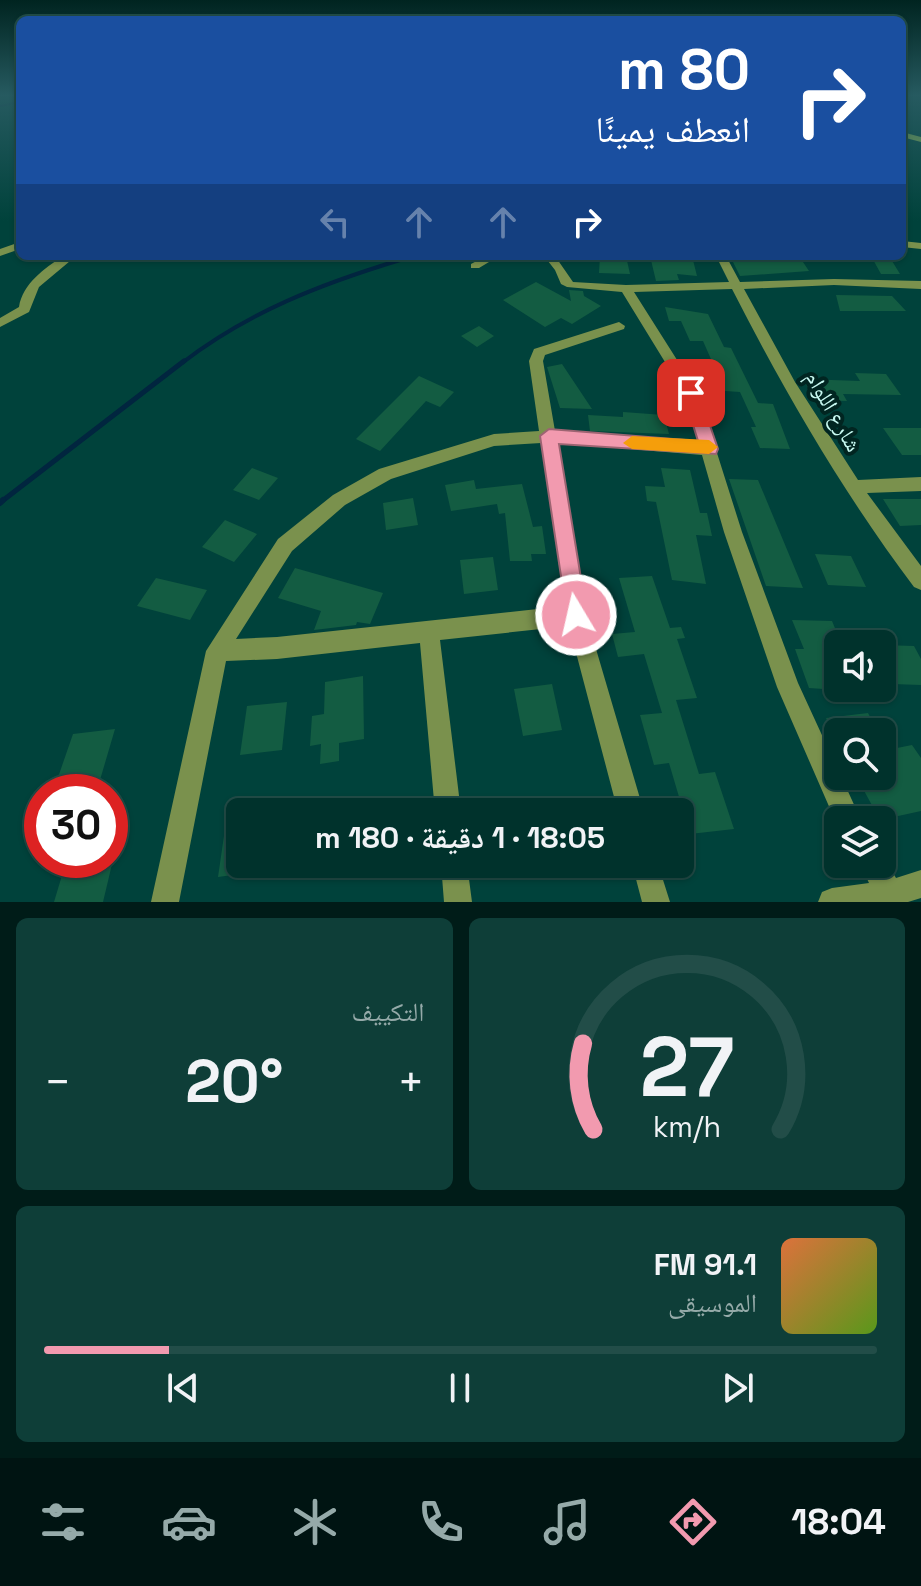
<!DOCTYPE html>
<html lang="ar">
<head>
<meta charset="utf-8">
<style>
	:root { --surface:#00322c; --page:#0e3e38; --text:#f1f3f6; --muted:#95aaa9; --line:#224d48; --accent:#f29aaf }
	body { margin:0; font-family:"Space Grotesk","Noto Naskh Arabic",sans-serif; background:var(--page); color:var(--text); direction:rtl; height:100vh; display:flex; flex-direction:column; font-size:30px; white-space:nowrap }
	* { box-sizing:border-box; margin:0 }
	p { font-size:26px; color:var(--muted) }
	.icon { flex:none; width:44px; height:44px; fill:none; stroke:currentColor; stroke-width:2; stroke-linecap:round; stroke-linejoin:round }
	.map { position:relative; height:902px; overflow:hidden; direction:ltr }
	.sheet { display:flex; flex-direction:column; gap:16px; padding:16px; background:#001c18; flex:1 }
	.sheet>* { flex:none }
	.hud { position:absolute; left:16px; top:16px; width:890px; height:244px; border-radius:12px; box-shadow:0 2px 6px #0004,0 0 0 2px var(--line); direction:rtl; background:#1a4fa0; color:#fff; overflow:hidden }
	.controls { position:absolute; left:824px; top:630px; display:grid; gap:16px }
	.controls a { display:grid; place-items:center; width:72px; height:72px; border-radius:12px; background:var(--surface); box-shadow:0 2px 6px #0004,0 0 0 2px var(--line); font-size:40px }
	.speed { position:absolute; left:24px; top:774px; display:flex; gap:16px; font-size:40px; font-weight:700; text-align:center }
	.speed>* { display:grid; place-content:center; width:104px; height:104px; border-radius:50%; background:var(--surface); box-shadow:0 2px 6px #0004,0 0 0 2px var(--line); line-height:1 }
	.speed .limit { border:12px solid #d22; background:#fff; color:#111 }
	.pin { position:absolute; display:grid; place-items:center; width:68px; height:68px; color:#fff; margin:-34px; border-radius:16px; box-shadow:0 4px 12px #0006 }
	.me { position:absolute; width:88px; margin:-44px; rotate:351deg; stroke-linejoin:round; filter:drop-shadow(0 0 6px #0008) }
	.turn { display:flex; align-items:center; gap:28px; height:168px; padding:0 24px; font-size:36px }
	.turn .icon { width:104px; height:104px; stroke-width:2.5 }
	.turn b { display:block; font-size:56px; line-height:68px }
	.lanes { display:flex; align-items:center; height:76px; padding:0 24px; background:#0003; justify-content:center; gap:40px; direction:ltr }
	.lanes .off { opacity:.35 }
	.big { font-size:60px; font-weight:800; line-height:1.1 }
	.sheet .widget { flex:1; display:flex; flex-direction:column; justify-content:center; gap:12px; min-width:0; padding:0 28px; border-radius:12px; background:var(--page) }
	.sheet .dial { align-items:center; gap:0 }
	.dial svg { height:208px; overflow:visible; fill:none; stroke:var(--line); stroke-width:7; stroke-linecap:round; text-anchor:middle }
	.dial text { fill:var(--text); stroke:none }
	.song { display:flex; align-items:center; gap:24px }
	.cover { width:96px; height:96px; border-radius:12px; background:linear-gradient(135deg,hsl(20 70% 55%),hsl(90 70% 35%)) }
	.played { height:8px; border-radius:4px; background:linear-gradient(90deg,var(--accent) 15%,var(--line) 15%) }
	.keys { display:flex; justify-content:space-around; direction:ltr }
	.heat { display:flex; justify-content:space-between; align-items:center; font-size:44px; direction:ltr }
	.sheet .tiles { flex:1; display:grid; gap:16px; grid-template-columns:1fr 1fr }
	.widget:last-child { grid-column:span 2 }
	.trip { position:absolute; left:226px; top:798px; width:468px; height:80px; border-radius:12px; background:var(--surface); box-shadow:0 2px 6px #0004,0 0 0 2px var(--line); font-weight:800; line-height:80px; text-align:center; direction:rtl }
	.dock { display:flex; height:128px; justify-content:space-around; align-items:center; background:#001412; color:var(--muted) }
	.dock .icon { width:56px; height:56px }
	.dock .active { color:var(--accent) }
	.dock b { font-size:36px; color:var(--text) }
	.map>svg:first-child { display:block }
</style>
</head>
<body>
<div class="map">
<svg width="921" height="902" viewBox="0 0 921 902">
	<rect width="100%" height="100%" fill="#00423b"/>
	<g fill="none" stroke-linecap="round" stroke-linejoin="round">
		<!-- stream-far3 -->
		<path stroke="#01253f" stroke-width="2" d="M0,106L20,102"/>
		<!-- stream-far2 -->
		<path stroke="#01253f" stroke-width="4" d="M182,363C248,312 321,284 400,260L402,256"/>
		<!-- stream-far1 -->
		<path stroke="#01253f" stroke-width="5" d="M1,502L184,361"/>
		<!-- stream -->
		<path stroke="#01253f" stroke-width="6" d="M0,503L3,500"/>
	</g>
	<!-- building -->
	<path fill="#135c42" d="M600,256H626L630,274L599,273Z
		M650,256H692L697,276L677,274L679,280L656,281Z
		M730,256L801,259L809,271L740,276Z
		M871,256H889L900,274H881Z
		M536,282L571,301L569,290L583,291L584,296L601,306L572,324L561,318L545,327L503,300Z
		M836,295L892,296L906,311H840Z
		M665,307L708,314L724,347L731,348L758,403L773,404L790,449L760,448L751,427H756L740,392L725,391L703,341H690L681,321H669Z
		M479,326L494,336L477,347L461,336Z
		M562,364L592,409L560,408L547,367Z
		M855,373L886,374L901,395L843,394L847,401L814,400L803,379L860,381Z
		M419,376L454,392L440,407L426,401L380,451L356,439Z
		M623,412L664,415L669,434L590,431L588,415L623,417Z
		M883,428H921V455H902Z
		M252,468L278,478L259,500L233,490Z
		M661,468L690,470L700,513H707L712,536L696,535L706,584L672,580L656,502L647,501L645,486L665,487Z
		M729,479L758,480L803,588L766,586Z
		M474,480L476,489L522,484L533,527L542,526L546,554H531L532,561H510L505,513L499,514L497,504L451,511L445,485Z
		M413,498L418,525L386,530L383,503Z
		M883,499H921V525L900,526Z
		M225,520L257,534L234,562L202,547Z
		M815,554L851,556L866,587L828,585Z
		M493,557L498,590L464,594L460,560Z
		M295,568L383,593L370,624L357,622L356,625L314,630L321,611L278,598Z
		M652,576L670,628L681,627L685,638L677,639L697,698L676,700L699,774L715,772L734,829L690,834L669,763L654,765L640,715L662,713L644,654L618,657L612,634L635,632L619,578Z
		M156,578L207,590L190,620L137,606Z
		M792,620L832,621L837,633H828L838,657V690L809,688L795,649H804Z
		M882,645L914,646L921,659V685L892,684L882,662Z
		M363,676L364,739L339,743V761L320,764L321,744L310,746L312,716L324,714L325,682Z
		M552,684L562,730L523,736L514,689Z
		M287,702L282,750L240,755L247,706Z
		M868,713L876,728L834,734L826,718Z
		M115,729L100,780L55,786L73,734Z
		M912,745L921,758V811L880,820L856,776H882V751Z
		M240,813V874L218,877L227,815Z
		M113,860L103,902H54L66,862Z"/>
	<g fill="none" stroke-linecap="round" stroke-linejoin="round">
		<!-- street -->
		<path fill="#7a914d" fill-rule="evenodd" d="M902,241L921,243V249L902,247Z
			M20,242V249L0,256V249Z
			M63,256H76L39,287L29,312L0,327V318L19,307C23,283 44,269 63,256Z
			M486,256H499L479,268H471V264Z
			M544,256H555L573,282L626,285L729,282L716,256H726L740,282L834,279L921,281V289L834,285L744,289L795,382L858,480L921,477V491L867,493L921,566V590L914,587C844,494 785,393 732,289L634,292L698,393L742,532L798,683L838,770V776H841L861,820H838V827L777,687L724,532L702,455L557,443L586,615L644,812H618L569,626L440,640L461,812H435L420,643L277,659L226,661L179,902H151L206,651L278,539L333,495L379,469L494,434L539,431L529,361L534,349L619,322L625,326L624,329L545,355L543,361L555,431L698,442L684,393L622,292L567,287L561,284L555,270ZM541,443L565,606L277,637L236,639L292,551L345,505L391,479L494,446Z
			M882,854L896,878L921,870V898L908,902H818L822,892L832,888L869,883L860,864H882Z
			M441,864H467L472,902H444Z
			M632,864H658L670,902H642Z"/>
		<!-- secondary -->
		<path fill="#9fc251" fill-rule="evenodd" d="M902,132L921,137V142L902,137Z"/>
	</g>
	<!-- sky -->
	<linearGradient id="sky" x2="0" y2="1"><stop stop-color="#002420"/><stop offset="0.43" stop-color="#265a60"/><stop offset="1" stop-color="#265a60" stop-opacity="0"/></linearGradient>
	<rect width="921" height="221" fill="url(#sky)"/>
	<!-- route -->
	<path fill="#f29aaf" stroke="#9d6472" stroke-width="2" d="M691,387L699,393L718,449L716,454L559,444L587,615L584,623L576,626L568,623L540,436L549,429L698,441L683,393Z"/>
	<!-- slow -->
	<path fill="#f59e0b" d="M632,436L709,440L718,447L709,454L632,449L623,443Z"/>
	<g text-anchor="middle" stroke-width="8" stroke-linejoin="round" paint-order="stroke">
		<!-- street labels -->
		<g font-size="22" fill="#c9faf2" stroke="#012521">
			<text transform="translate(834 411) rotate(60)" y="8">شارع اللوام</text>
		</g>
	</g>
</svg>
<div class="controls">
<a><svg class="icon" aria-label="sound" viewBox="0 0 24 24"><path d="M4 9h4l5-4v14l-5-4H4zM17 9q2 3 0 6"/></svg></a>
<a><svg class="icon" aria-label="search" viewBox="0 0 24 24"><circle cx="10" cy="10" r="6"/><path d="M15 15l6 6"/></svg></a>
<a><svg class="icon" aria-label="layers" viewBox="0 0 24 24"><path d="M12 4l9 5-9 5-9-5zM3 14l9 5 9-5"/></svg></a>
</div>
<div class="speed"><div class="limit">30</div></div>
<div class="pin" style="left:691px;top:393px;background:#d93025"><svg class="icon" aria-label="arrive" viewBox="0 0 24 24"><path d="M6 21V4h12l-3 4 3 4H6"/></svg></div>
<svg class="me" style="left:576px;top:615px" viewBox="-20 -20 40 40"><circle r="17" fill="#f29aaf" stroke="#fff" stroke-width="3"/><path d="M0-11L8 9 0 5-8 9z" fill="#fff"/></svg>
<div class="trip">18:05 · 1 دقيقة · 180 m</div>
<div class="hud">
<div class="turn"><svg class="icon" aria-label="right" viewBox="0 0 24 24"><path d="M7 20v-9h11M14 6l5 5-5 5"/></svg><div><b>80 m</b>انعطف يمينًا</div></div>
<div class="lanes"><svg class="icon off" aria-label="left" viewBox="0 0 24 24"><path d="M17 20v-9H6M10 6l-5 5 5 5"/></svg><svg class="icon off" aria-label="ahead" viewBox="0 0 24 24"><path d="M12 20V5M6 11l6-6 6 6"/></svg><svg class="icon off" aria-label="ahead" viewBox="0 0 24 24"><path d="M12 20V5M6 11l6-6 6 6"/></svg><svg class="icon" aria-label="right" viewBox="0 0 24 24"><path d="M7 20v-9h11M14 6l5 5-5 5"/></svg></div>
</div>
</div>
<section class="sheet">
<div class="tiles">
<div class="widget dial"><svg viewBox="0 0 100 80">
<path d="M14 69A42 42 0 1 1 86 69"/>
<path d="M14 69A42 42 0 0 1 10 36" stroke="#f29aaf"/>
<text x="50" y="56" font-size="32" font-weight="700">27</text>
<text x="50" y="72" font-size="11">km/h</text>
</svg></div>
<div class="widget"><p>التكييف</p>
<div class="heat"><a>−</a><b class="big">20°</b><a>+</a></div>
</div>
<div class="widget">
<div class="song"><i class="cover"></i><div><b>91.1 FM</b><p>الموسيقى</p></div></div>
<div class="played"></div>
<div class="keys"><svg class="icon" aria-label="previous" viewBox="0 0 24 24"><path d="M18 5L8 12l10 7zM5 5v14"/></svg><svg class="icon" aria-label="pause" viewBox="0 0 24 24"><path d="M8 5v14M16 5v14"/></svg><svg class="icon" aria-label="next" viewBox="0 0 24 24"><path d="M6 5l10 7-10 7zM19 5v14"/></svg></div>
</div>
</div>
</section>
<nav class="dock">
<b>18:04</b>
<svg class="icon active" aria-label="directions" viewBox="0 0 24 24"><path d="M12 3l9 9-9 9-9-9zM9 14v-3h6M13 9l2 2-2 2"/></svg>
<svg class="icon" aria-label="music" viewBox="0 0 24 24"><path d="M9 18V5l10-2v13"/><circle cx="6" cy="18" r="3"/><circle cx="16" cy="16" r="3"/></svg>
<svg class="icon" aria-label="phone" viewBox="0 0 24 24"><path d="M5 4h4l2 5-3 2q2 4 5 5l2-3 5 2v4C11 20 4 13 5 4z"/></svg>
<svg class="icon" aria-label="climate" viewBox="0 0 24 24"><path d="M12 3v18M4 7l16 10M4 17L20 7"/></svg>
<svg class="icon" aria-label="car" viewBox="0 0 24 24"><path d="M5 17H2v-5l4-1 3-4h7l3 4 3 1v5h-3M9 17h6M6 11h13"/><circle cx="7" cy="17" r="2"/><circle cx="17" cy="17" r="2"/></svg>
<svg class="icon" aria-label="filters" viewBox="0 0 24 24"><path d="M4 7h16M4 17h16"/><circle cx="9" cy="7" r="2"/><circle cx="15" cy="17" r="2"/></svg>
</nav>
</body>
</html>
